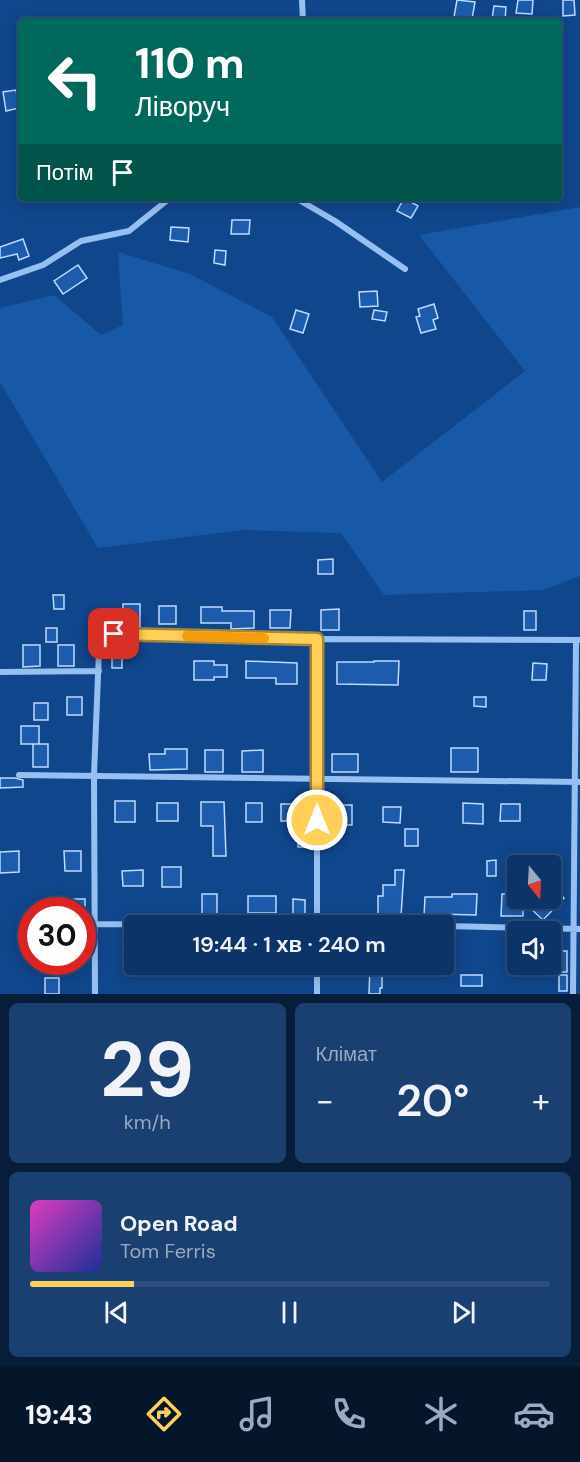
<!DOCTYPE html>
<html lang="uk">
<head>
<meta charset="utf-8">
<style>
	:root { --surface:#0c3469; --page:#1a3f71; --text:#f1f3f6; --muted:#9aaac0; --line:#2c4f7d; --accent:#ffcf58 }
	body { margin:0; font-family:"DM Sans",sans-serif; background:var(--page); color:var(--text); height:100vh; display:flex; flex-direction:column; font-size:22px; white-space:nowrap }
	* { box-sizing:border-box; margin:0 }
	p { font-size:20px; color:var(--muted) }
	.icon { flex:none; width:33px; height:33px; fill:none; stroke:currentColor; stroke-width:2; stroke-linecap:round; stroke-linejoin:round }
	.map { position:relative; height:994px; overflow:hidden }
	.side { display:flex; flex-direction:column; gap:9px; padding:9px; background:#071d3a; flex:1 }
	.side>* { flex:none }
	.hud { position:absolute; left:18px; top:18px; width:544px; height:183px; border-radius:6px; box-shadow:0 3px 15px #0003,0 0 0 2px var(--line); background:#00695c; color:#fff; overflow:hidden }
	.needle { width:39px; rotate:162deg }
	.fabs { position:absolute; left:507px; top:855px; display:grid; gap:12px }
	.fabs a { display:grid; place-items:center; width:54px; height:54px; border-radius:6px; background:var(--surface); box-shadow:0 3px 15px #0003,0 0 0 2px var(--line); font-size:30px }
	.speed { position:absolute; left:18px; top:897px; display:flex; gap:12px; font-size:30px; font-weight:700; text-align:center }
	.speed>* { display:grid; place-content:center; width:78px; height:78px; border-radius:50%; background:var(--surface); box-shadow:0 3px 15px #0003,0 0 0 2px var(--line); line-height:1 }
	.speed .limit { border:9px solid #d22; background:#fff; color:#111 }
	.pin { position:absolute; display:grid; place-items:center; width:51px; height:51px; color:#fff; margin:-26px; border-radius:12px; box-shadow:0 3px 9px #0006 }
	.me { position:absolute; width:66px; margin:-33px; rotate:0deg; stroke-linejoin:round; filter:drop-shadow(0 0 4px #0008) }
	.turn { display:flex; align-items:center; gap:21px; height:126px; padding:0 18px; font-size:27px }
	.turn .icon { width:78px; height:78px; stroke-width:2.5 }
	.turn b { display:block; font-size:42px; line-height:51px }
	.then { display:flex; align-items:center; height:57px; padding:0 18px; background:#0003; gap:12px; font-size:22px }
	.big { font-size:45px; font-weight:600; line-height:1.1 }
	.side .tile { flex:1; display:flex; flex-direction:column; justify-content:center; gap:9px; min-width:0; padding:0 21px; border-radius:9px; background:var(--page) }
	.side .dial { align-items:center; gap:0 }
	.dial b { font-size:78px; line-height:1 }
	.song { display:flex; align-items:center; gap:18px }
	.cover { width:72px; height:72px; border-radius:9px; background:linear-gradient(135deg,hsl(310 70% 55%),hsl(230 70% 35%)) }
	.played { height:6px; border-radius:3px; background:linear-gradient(90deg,var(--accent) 20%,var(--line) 20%) }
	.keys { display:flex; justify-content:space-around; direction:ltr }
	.heat { display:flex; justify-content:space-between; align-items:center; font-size:33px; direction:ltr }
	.side .tiles { flex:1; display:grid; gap:9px; grid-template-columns:1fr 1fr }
	.tile:last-child { grid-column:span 2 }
	.trip { position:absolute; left:124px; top:915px; width:330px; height:60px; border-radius:6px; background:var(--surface); box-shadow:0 3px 15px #0003,0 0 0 2px var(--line); font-weight:600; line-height:60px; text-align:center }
	.tab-bar { display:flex; height:96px; justify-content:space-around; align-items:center; background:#05152a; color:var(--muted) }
	.tab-bar .icon { width:42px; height:42px }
	.tab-bar .active { color:var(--accent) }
	.tab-bar b { font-size:27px; color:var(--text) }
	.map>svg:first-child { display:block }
</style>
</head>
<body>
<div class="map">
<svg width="580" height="994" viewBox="0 0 580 994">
	<rect width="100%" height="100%" fill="#10468c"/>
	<!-- green -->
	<path fill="#1758a7" d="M580,207V576L544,590L384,595L341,533L242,530L98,548L0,382V308L54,295L101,335L123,325L118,252L190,274L272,317L382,482L525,371L419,235Z"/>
	<!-- building -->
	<path fill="#1d5cac" stroke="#bedafd" stroke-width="1.5" d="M457,0L475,2L472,19L454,17Z
		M518,0H533L532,14L516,13Z
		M563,0H574L575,15L563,16Z
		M494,6L506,7L505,20L492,19Z
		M16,90L19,108L6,111L3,92Z
		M404,198L418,206L411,218L397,211Z
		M232,220H250L249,234H231Z
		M171,227L189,228L188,242L170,240Z
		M23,239L29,256L19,260L17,254L0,258V247Z
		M215,250L226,251L225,265L214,263Z
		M78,265L87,278L63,294L54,281Z
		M377,291L378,306L360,307L359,292Z
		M434,304L438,318L433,320L436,329L421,333L416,317L420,316L418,309Z
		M296,310L309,314L303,333L290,329Z
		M374,310L387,312L385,321L372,319Z
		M333,559V574H318V560Z
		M53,595H64V609H54Z
		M123,604H140V627H123Z
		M159,606H176V624H159Z
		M201,607H222V611H254V628L231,629V623H201Z
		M339,609V630H321V610Z
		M270,610H291L290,628H270Z
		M524,611H536V630H524Z
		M46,628H57V642H46Z
		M23,645H40V666L23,667Z
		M58,645H74V666H58Z
		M112,652H122V668H112Z
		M194,661H214V665H227V677H214V680H194Z
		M246,661L297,663V684H276V678H246Z
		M374,661H399L398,685L337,684V662H374Z
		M533,663L547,664L546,680H532Z
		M67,697H82V715H67Z
		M474,697H486V707L474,706Z
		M34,703H48V720H34Z
		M21,726H39V744H21Z
		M33,744H48V767H33Z
		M451,748H478V772H451Z
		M165,749H187V769L150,770L149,754H165Z
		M205,750H223V772H205Z
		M263,750V772H242V751Z
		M332,754H358V772H332Z
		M0,778H15L23,780V787L0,788Z
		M115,801H135V822H115Z
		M201,802H224L226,856H213V826H201Z
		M157,803H178V821H157Z
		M246,803H262V822H246Z
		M463,803L483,804V824L463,823Z
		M281,804H303V821H281Z
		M501,804H520V821H500Z
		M334,805H352V825H333Z
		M383,807H401L400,823L383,822Z
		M298,829H307V847H298Z
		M405,829H418V846H405Z
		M19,851V872L0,873V852Z
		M64,851H81V871H65Z
		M496,860V876H487V861Z
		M162,867H181V887H162Z
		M143,870V886H123L122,871Z
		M395,870H404L401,916H378V896H383V885H395Z
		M550,885L564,898L543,920L528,906L536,898H550Z
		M202,894H217V915H202Z
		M452,894H477L476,915L439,914V917H424L425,897H452Z
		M502,894H518V898H523V916H501Z
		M248,896H276V913H248Z
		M65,899H85V910H65Z
		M293,899L305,900V918H293Z
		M550,951H567V972H550Z
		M160,964H177V974H160Z
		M370,964H382V988H380V994H369Z
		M461,975H482V986H461Z
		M559,975H567V991H559Z
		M45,978H59V994H45Z"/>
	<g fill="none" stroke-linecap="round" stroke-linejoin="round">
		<!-- minor -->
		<path stroke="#97c0f2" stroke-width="6" d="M302,0L303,21
			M291,198L299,200L335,221L405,269
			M0,280L43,265L81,241L129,231L170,198
			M317,639V926
			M0,672L99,671
			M19,775L580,782
			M95,924L388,926
			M444,926L580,929
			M95,994L94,775L99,651L113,634L317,639L580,640
			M317,994V964
			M573,994L576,640"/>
	</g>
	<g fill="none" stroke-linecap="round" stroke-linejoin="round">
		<defs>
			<path id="route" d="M114,634L317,639V820"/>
		</defs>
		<!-- route casing -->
		<use href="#route" stroke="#a68739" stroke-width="15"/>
		<!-- route -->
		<use href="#route" stroke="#ffcf58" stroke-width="10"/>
		<!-- slow -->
		<path stroke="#f59e0b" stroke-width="10" d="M187,636L264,638"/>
	</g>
</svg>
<div class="fabs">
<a><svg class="needle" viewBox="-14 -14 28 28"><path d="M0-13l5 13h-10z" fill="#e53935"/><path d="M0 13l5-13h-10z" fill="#9aaac0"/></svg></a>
<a><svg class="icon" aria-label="sound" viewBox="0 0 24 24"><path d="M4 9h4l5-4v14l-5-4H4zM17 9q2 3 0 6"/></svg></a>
</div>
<div class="speed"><div class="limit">30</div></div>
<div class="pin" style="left:114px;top:634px;background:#d93025"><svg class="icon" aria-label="arrive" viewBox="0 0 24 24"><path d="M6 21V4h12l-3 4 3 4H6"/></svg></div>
<svg class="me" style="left:317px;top:820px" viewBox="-20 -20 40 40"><circle r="17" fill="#ffcf58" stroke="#fff" stroke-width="3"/><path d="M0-11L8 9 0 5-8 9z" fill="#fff"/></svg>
<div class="trip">19:44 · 1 хв · 240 m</div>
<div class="hud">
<div class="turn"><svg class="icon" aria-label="left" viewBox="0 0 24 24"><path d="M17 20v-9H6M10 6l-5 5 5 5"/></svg><div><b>110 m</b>Ліворуч</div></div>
<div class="then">Потім<svg class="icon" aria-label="arrive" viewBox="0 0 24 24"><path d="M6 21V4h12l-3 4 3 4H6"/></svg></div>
</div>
</div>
<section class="side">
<div class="tiles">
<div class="tile dial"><b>29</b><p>km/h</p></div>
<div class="tile"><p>Клімат</p>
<div class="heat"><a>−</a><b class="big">20°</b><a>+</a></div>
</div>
<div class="tile">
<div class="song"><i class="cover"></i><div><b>Open Road</b><p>Tom Ferris</p></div></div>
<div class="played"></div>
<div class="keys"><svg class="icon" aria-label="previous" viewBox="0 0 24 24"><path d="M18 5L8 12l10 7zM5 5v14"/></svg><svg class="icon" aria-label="pause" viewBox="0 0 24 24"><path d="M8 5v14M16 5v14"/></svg><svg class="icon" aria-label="next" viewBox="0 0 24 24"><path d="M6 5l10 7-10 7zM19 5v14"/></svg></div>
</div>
</div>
</section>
<nav class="tab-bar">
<b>19:43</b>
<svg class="icon active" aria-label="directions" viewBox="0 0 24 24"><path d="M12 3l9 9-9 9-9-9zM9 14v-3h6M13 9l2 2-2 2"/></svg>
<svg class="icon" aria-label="music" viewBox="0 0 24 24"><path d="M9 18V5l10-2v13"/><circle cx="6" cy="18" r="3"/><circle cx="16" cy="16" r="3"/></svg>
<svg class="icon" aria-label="phone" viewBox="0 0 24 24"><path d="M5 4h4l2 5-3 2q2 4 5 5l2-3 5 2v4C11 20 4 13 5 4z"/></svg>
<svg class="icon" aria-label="climate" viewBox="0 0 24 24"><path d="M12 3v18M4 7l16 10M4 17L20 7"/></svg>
<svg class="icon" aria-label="car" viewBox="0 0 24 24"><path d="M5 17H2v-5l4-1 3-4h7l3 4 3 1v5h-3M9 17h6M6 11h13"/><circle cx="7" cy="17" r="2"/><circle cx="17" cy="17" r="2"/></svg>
</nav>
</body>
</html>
